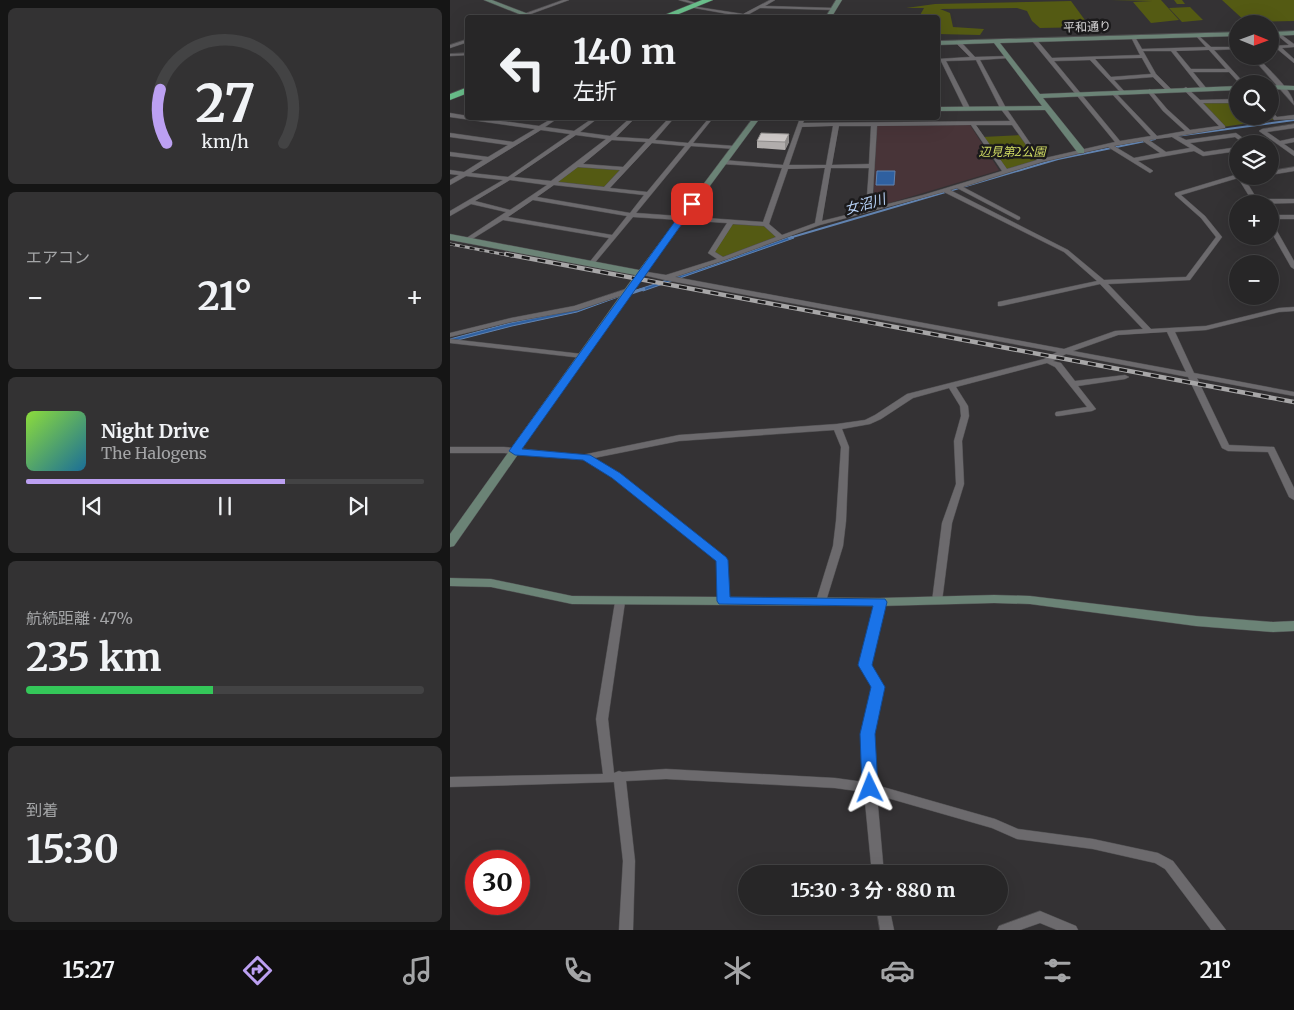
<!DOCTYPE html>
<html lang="ja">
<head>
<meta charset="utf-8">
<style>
	:root { --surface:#272627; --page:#333233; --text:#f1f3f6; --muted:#a4a5a7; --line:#434344; --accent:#bca0f2 }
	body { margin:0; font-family:Merriweather,"Noto Sans JP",serif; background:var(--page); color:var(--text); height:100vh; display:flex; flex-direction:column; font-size:19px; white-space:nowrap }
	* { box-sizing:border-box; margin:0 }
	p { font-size:16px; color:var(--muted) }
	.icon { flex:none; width:28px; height:28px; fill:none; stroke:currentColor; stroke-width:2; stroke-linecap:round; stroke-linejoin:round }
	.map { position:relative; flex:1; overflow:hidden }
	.sheet { display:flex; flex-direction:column; gap:8px; padding:8px; background:#151515; width:450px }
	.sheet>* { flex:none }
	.top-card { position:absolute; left:15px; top:15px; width:475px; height:105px; border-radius:5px; box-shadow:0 5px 20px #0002,0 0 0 1px var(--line); background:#272627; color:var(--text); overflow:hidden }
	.needle { width:32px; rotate:91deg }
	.fabs { position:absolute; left:779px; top:15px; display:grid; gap:10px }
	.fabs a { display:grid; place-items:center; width:50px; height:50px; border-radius:50%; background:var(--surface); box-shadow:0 5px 20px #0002,0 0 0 1px var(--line); font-size:25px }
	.speed { position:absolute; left:15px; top:850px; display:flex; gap:10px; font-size:25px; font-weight:700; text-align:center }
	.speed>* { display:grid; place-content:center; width:65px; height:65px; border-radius:50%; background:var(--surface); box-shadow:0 5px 20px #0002,0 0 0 1px var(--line); line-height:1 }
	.speed .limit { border:8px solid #d22; background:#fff; color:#111 }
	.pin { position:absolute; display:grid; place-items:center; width:42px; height:42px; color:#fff; margin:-21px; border-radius:10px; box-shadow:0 2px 8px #0006 }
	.me { position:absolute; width:55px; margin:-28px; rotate:358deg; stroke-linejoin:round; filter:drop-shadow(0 0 4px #0008) }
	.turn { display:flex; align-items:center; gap:18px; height:105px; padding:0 25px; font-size:22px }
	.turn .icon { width:65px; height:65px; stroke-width:2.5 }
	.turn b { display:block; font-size:35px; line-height:42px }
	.big { font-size:38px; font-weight:700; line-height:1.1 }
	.sheet .card { flex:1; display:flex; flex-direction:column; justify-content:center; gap:8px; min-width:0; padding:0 18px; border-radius:8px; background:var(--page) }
	.sheet .dial { align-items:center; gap:0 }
	.dial svg { height:130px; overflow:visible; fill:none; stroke:var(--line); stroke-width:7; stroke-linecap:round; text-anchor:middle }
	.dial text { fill:var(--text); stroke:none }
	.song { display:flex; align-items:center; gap:15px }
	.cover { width:60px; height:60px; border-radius:8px; background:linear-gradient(135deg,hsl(90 70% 55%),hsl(200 70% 35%)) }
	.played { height:5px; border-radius:2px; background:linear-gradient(90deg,var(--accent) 65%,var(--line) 65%) }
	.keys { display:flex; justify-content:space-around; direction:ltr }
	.heat { display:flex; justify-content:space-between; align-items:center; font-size:28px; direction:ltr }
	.charge { height:8px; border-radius:4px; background:linear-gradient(90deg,#34c759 47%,var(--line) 0) }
	.trip { position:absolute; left:288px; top:865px; width:270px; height:50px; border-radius:25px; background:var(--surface); box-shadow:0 5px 20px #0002,0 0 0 1px var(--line); font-weight:700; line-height:50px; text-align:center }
	.tabs { display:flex; height:80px; justify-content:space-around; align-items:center; background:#100f10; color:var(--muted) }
	.tabs .icon { width:35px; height:35px }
	.tabs .selected { color:var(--accent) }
	.tabs b { font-size:22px; color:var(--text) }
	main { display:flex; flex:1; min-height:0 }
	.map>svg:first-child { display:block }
</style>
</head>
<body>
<main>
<section class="sheet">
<div class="card dial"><svg viewBox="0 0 100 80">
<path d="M14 69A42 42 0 1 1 86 69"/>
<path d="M14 69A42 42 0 0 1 10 36" stroke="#bca0f2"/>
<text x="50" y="56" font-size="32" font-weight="700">27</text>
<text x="50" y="72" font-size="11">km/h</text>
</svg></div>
<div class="card"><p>エアコン</p>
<div class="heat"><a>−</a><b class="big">21°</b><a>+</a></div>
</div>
<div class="card">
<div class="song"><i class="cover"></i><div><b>Night Drive</b><p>The Halogens</p></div></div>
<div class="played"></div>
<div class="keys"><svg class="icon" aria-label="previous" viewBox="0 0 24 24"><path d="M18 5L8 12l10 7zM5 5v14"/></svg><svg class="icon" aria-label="pause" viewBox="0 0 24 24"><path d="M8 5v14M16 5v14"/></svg><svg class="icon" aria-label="next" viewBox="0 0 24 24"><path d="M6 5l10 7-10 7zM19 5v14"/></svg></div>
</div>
<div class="card"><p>航続距離 · 47%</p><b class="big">235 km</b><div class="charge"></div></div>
<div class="card"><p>到着</p><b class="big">15:30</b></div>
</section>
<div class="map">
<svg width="844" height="930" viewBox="0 0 844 930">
	<rect width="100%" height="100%" fill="#343234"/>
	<!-- education -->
	<path fill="#483438" d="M520,125L549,170L547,171L426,207H423L427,126Z"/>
	<!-- green -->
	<path fill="#545a13" d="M661,0H732L735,4H727L724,0H711L729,20L701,23L683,2L702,1Z
		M772,0H844V21L796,22Z
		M621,1L640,27L590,28L582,21L577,11L567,8L490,9L500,13L503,27L534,29L530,35L488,34V18L469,17L474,8H456L485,4Z
		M740,7L753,20L732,22L719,8Z
		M787,101L788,116H820V112L826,119L773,127L749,102Z
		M572,135L590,161L555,170L532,137Z
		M126,165L174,169L155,190L101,184Z
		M281,222L316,224L330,237L273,259L261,253Z"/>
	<!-- water -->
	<path fill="#2f60a0" stroke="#6183b0" d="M427,171H445L444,185H426Z
		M342,236L344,238L193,291L190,289L127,312L62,326L0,342V339L60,323L125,310L266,264Z"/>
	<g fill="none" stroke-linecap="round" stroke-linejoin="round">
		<!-- stream-far1 -->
		<path stroke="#6183b0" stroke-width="2" d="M726,136L844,120
			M339,238L608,159L705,139"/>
		<!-- stream -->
		<path stroke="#6183b0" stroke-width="2.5" d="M179,294L194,289"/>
		<defs>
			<path id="street" d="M113,0H119L78,15L74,14Z
				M229,0H236L249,4L247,5Z
				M320,0H325L315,6L384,8L386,9L384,10L310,8L292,18H288L289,16L239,7L241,6L293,14Z
				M829,33L844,44V47L832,48L844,59V63L826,48H820V46L839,45L827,35V34Z
				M748,35L761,47H788V49L764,50L795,84H790L779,72H743L757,89L752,90L721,51H693L706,74L722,90L717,91L703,77L664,80L675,92L672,94L640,60L604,61L670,141L701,136L662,94L661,93L664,91L707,136L735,131L713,111L697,91L700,89L717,109L740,130L769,126L734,90L733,89L736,87L750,100L788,99V103H753L775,126V128L728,136L736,140L786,133L801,144H794L785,137L740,143L754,152L788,147V151L753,156L744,151L688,161L702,170L703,171L700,173L658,147L592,162L513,187L570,217V219L568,220L507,188L500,190L618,250L654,280L736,277L766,237L751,218L725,195V193L788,174V176H793L807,199H844V203L804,204L788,178L731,195L755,216L772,237L740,280L658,284L701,329L756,326L829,308L844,307V311L829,312L756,330L725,332L744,373L844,392V396L747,378L779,445L824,447L844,488V500L839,497L818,452L778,451L772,448L738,377L616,354L603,361L611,363L625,381L675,375L679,377L675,379L628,386L646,409L642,411L609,416H606L605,414L606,412L637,407L605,367L597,363L506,387L518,406L519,416L512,441L514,484L502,523L492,601L491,603H483L482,601L492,523L506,484L504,441L511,416L510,406L499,388L463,398L431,419L420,424L392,429L399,447L396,521L393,546L376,601L375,603H367L366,601L383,546L386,521L391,447L384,430L229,441L144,458L169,474L275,558L277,560L278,601L277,603H269L268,601L267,561L163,478L135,460L54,453H0V447H54L132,455L229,435L387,424L415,420L425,415L457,394L594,359L607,352L215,280L189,274L188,273L191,271L216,275L267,259L258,253L277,223L183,217L143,265L141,266L138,264L159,238L53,220L19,241H15V239L56,212L21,204L0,216V211L53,180L16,176L0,185V180L9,175L0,174V170L14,172L33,160L0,156V152L38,157L58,145L0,137V133L63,142L85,129L0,117V113L18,116V118H29L89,126L103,118H108L95,127L124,131L143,118H148L130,132L160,136L180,118H185L166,137L199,139L219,118H224L205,140L238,143L259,118H263L243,143L284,146L286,147V149L241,146L186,213L313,222L332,168L273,164L270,162L273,160L333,165L350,118H355L353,123L560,121L550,108L526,60L496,61L520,108L517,110L514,108L491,61H488V59L520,57L506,43V41H510L525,57L560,56V57L558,58L530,60L556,108L591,159L665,142L582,41V39H586L602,58L690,55L681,37L683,36L685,37L692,49L756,47L746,36ZM759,50L776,69H741L726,51ZM692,58L701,74L661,77L645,59ZM521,125L552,171L473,195L422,208L427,126ZM526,125H562L587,160L557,169ZM383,126L376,165H339L352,127ZM389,126H421L419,164L382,165ZM91,130L120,134L58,177L21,173ZM126,135L156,139L101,181L64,177ZM722,137L740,148L716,152L699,140ZM162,140L196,142L173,167L133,164ZM693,141L710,153L684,158L664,146ZM202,143L235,146L197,192L160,188ZM128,167L170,170L154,187L108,182ZM375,168L365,223L332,235L319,224L338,169ZM381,168H419L416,210L372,221ZM60,180L97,185L60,210L25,201ZM104,185L194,195L180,213L87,197ZM494,192L614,252L647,281L548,302V306H551L650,284L693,329L665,331L614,349L225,277L275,260L370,225ZM83,200L177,216L162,235L58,217ZM283,224L314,226L326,237L273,257L265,252ZM717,332L736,372L623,351L668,335Z
				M18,39V42L0,48V45Z
				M18,53V55L0,56V54Z
				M801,56H806C816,67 844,91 844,105Z
				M820,110L827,117L844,115V119L824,120L820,115Z
				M844,124V128L817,132L830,141L844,138V142L834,144L844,151V156L809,131L812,129Z
				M844,167V171L820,175V171Z
				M820,215H844V219H820Z
				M820,222L823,224L844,261V269L841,267L820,230Z
				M179,288L183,290L182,292L128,310L61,322L0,337V333L61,318L124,306Z
				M0,339L132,354L136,356L132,358L0,343Z
				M170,599L174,600L175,602L158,719L164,773L169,771L172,772L216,769L385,778L414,782L412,734L423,687L410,665L425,602L426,600H434L435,602L420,665L433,687L424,734L426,785L545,819L568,829L643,839L708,853L723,861L776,930H761L715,869L705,863L643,849L567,839L542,828L427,795L434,874H422L414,792L385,788L216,779L176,781L185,861L183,930H169L173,861L164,782L0,787V777L153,774L146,719L165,602L166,600Z
				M426,906H439L444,930H430Z
				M590,911L626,926L628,930H607L590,923L570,930H547L549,926Z"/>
			<path id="secondary" d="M34,0H42L89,18H79Z
				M386,0H392L381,18H375Z
				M844,31V35L820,36V32Z
				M788,32V36L550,43L590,94L788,86V90L593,98L634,149V153H628L595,110L488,111V107L592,106L544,43L488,45V41Z
				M820,85L844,86V90L820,89Z
				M303,118H310L175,301L4,546L0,547V534L185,275L0,240V234L189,270Z
				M0,578L41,579L122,596L430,598L544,595L580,596L746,616L823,622L844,621V631L823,632L746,626L580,604L544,603L430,606L122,604L41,587L0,586Z"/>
			<path id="highway" d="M252,0H263L219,18H207Z
				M18,87V93L0,100V94Z"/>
		</defs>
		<!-- street casing -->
		<use href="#street" stroke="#4f4e50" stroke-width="1"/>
		<!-- secondary casing -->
		<use href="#secondary" stroke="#4f4e50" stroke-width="1"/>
		<!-- highway casing -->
		<use href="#highway" stroke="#4f4e50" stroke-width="1"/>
		<!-- street -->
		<use href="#street" fill="#6c6a6d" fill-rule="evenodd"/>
		<!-- secondary -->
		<use href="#secondary" fill="#6b8376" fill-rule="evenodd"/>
		<!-- highway -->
		<use href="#highway" fill="#69be8a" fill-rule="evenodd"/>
		<defs>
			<path id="rail-far1" d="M0,244L62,256"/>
			<path id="rail" d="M56,254L844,402"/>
		</defs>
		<!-- rail-far1 casing -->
		<use href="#rail-far1" stroke="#a7a6a7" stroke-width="3"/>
		<!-- rail casing -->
		<use href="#rail" stroke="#a7a6a7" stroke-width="4.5"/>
		<!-- rail-far1 -->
		<use href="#rail-far1" stroke="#1b1a1b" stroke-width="2" stroke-dasharray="5" stroke-linecap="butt"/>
		<!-- rail -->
		<use href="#rail" stroke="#1b1a1b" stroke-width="2.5" stroke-dasharray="8" stroke-linecap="butt"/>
	</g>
	<!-- wall -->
	<path fill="#b1adac" d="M339,134V142L335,150L307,148V141Z"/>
	<!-- shaded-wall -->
	<path fill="#908d8c" d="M339,134V142L335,150V142Z"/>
	<!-- building -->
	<path fill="#cec9c8" stroke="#908d8c" d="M311,133L339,134L335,142L307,141Z"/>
	<!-- route -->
	<path fill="#1a73e8" stroke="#114b97" d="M239,202L246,204L72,449L140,455L170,473L276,557L278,560L280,597L435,599L437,602L422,665L435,687L425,734L428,788L425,792L420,794L414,792L412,788L410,734L421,687L408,665L423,606L269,604L267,601L266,561L162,478L133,460L65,455L59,451Z"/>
	<g text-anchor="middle" stroke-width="5" stroke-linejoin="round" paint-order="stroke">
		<!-- far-street labels -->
		<g font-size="12" fill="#d5d4d5" stroke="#1b1a1b">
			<text transform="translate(637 27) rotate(-2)" y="4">平和通り</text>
		</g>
		<!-- far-park labels -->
		<g font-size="12" font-style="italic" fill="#d1dd63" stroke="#1b1a1b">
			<text x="562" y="156">辺見第2公園</text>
		</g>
		<!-- far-water labels -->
		<g font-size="14" font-style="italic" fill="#b8d3f8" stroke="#1b1a1b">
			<text transform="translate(415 204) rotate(-16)" y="5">女沼川</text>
		</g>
	</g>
</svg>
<div class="fabs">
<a><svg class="needle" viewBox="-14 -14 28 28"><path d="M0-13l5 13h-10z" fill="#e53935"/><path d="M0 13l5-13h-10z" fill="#a4a5a7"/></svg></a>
<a><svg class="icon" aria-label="search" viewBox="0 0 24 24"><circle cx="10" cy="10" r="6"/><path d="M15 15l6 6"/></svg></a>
<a><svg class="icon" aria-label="layers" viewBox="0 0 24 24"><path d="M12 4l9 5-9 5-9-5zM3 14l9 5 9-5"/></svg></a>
<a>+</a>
<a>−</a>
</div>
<div class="speed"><div class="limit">30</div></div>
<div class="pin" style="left:242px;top:204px;background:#d93025"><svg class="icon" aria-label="arrive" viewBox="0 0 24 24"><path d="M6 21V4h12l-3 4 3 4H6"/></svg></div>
<svg class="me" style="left:420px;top:788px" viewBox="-20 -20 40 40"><path d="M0-17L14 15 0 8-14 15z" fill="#1a73e8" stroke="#fff" stroke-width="4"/></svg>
<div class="trip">15:30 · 3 分 · 880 m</div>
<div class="top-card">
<div class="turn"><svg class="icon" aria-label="left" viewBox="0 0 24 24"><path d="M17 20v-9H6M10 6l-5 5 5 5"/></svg><div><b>140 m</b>左折</div></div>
</div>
</div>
</main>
<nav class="tabs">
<b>15:27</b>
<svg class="icon selected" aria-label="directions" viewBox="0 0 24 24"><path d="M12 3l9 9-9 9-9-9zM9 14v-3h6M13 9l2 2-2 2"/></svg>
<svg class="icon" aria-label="music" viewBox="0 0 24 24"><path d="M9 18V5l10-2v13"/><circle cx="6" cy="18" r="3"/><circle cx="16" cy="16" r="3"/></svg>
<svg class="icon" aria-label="phone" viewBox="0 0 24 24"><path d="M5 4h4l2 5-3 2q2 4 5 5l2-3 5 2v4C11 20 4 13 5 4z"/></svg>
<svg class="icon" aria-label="climate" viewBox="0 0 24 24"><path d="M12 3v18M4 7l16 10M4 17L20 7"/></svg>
<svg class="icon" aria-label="car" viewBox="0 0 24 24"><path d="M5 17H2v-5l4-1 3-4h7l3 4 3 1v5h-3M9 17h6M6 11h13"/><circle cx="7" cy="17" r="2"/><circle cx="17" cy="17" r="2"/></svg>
<svg class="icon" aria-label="filters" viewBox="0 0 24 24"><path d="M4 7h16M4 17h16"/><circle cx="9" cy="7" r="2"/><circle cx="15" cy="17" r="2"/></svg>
<b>21°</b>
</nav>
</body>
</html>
